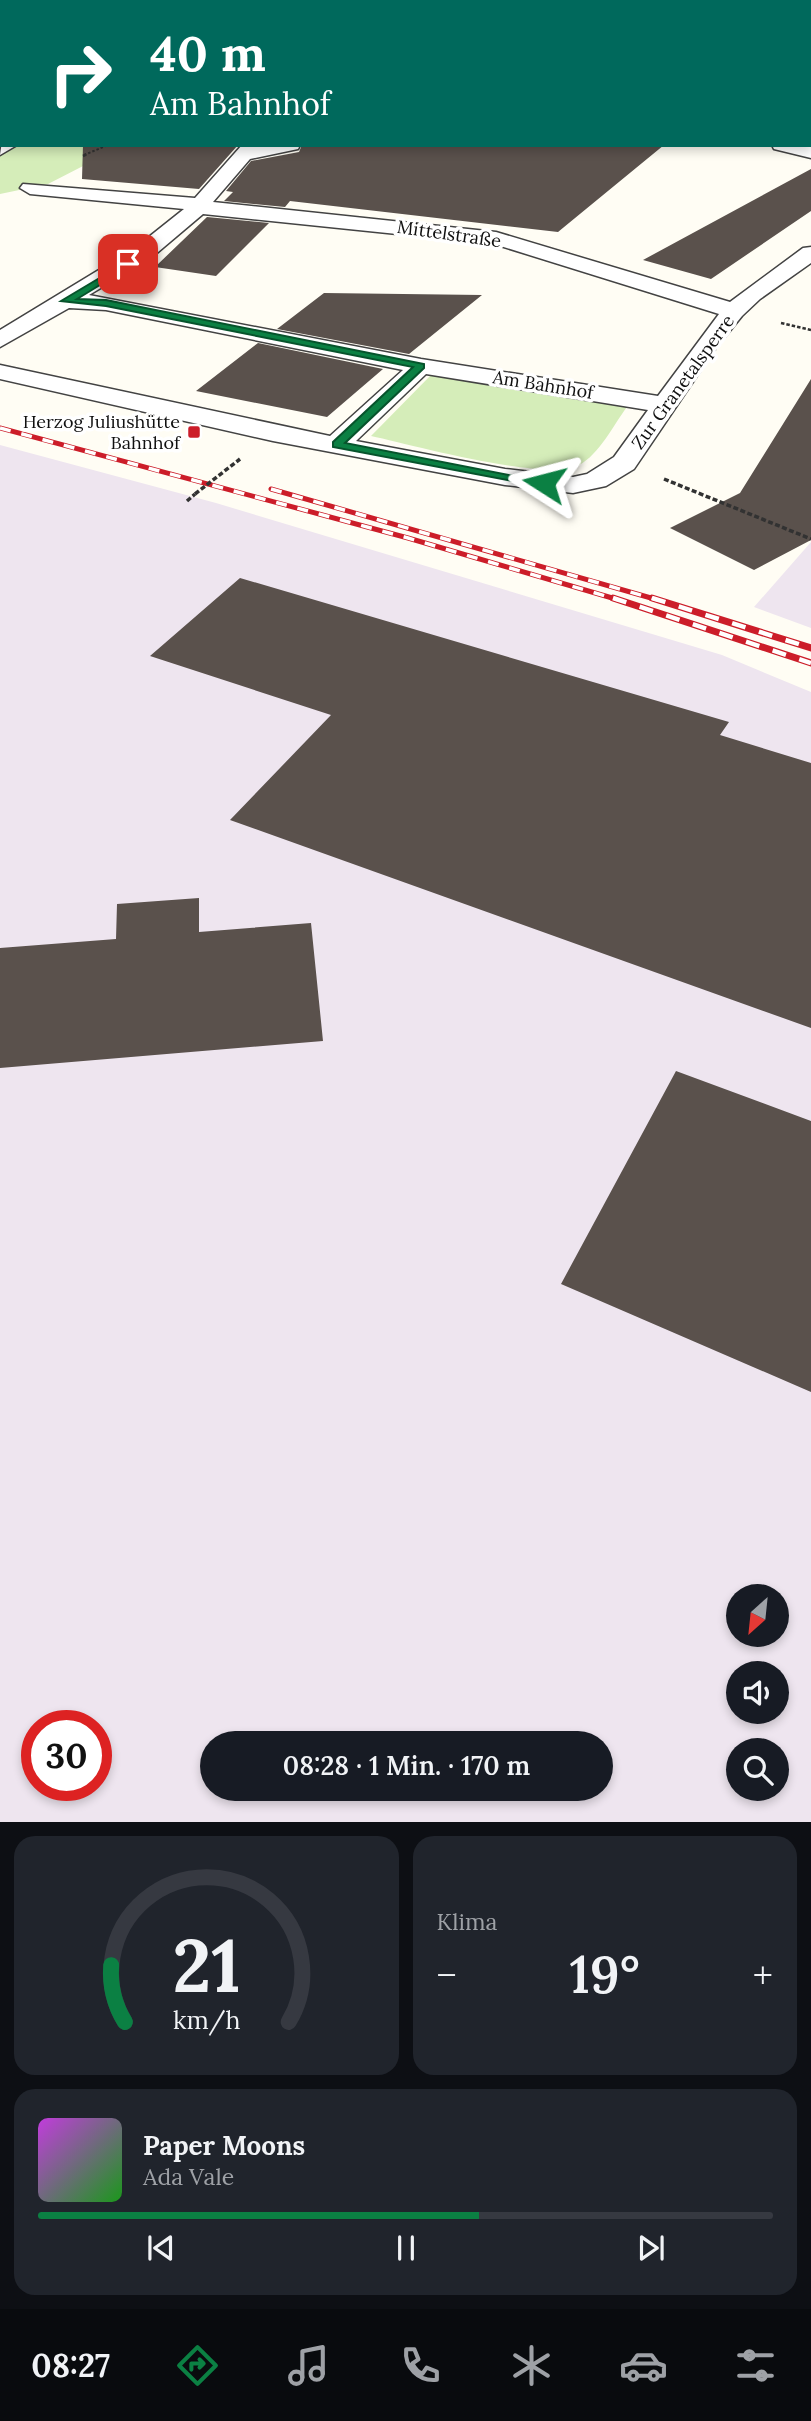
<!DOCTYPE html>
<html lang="de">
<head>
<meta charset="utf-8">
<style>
	:root { --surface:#171b24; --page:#20242c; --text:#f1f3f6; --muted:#9ea1a6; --line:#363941; --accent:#0b8043 }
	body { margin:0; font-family:Lora,serif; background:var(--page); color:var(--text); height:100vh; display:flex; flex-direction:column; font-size:26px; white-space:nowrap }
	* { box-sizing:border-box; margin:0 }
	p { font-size:23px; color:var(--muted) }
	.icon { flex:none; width:38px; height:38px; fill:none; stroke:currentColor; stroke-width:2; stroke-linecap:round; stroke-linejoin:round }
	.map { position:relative; height:1822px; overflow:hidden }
	.side { display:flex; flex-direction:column; gap:14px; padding:14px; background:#0d0f14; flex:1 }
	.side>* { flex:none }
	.banner { position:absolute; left:0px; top:0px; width:812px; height:147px; box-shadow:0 4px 10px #0003; background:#00695c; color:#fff; overflow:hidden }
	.needle { width:46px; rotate:207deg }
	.buttons { position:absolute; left:726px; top:1584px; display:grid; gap:14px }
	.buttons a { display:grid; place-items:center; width:63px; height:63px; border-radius:50%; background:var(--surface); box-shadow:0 4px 10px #0003; font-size:35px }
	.speed { position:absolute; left:21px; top:1710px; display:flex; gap:14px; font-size:35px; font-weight:700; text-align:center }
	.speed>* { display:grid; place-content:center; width:91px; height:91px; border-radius:50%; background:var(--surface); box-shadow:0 4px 10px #0003; line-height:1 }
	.speed .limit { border:10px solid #d22; background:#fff; color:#111 }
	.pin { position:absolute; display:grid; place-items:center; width:60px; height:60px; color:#fff; margin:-30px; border-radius:14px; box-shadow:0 4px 10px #0006 }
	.me { position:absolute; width:77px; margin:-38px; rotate:279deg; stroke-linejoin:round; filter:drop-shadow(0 0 5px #0008) }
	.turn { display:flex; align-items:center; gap:24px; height:147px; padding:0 35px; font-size:32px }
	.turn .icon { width:91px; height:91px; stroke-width:2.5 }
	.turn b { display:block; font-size:49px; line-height:60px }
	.big { font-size:52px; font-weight:600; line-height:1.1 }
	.side .widget { flex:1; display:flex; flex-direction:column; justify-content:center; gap:10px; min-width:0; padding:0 24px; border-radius:21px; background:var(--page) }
	.side .dial { align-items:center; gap:0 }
	.dial svg { height:182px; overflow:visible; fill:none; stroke:var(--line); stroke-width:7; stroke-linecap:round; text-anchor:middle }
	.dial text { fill:var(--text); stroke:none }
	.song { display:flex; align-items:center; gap:21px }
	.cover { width:84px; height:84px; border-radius:10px; background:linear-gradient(135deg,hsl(290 70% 55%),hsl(120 70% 35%)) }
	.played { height:7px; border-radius:4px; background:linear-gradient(90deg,var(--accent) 60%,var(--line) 60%) }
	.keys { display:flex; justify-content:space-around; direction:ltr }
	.heat { display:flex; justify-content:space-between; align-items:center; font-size:38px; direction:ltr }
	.side .tiles { flex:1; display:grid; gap:14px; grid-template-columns:1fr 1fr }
	.widget:last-child { grid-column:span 2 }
	.trip { position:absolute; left:200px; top:1731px; width:413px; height:70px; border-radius:35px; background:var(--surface); box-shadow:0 4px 10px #0003; font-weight:600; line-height:70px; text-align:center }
	.tab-bar { display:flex; height:112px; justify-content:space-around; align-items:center; background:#090b0e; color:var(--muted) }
	.tab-bar .icon { width:49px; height:49px }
	.tab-bar .current { color:var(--accent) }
	.tab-bar b { font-size:32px; color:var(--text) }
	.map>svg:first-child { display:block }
</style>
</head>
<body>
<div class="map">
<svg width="811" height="1823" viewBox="0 0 811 1823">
	<rect width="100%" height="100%" fill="#fffdf4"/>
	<!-- industrial -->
	<path fill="#eee5ef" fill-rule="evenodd" d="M0,445L216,503L722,655L811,692V1822H0ZM738,1596H777V1634H738ZM738,1673H777V1712H738ZM37,1726H96V1785H37ZM212,1743H600V1788H212ZM738,1750H777V1788H738Z
		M811,542V628L754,607Z"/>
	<!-- green -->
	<path fill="#d5edb9" d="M243,0H811V13L810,2H240Z
		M17,145H124L48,184L0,194V152Z
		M431,375L627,407C614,424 599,455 579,465C545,482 413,445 371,436Z"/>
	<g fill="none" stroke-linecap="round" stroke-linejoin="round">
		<!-- river -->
		<path fill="#b4e1fa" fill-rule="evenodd" d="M167,0H213L166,2Z
			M2,62V90L0,91V63Z"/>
	</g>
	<!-- building -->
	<path fill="#5a514c" d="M83,145H238L199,189L82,179Z
		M302,145H664L558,232L290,201L285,207L224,201L233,192L226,191L251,161L299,152Z
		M811,169V211L711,279L643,260Z
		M207,217L269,223L216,276L155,267Z
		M324,293L482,295L409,354L277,329Z
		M258,343L383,369L327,417L196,391Z
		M811,379V540L754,570L670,528L740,493Z
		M240,578L729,722L720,735L811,763V1028L230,820L331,715L150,656Z
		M199,898V932L311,923L323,1041L0,1068V948L116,939L117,904Z
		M676,1071L811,1121V1392L561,1284Z"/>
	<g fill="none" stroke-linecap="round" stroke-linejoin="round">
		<defs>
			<path id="minor" d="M110,0H125L109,2Z
				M2,53V63L0,64V54Z
				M2,141V145H17L0,155Z
				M242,145H300L298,149L250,159L213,202L496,232L730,302L803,248L811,247V263L760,299L742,316L716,348L634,469L606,486L573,493L505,485L273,441L0,379V365L330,436L403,370L106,310L69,308L0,347V330L135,248L184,209L30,194L20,188L23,184L195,198ZM203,214L494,244L719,314L658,396L421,359L89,295L151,258ZM426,374L648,410L614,457L587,474L573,477L505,469L356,441Z
				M772,145L811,146V158L774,149Z"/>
		</defs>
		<!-- minor casing -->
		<use href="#minor" stroke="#434343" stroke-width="3"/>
		<!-- path-far2 -->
		<path stroke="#323232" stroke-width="2" stroke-dasharray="2.5 2" stroke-linecap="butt" d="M387,2L399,0
			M84,155L108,145"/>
		<!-- path-far1 -->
		<path stroke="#323232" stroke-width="2.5" stroke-dasharray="3.5 2" stroke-linecap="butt" d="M83,156L88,154
			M781,323L811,330"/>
		<!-- path -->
		<path stroke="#323232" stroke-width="3.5" stroke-dasharray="5 2.5" stroke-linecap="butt" d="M664,479L811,539
			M187,501L195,494"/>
		<!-- minor -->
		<use href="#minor" fill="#fff" fill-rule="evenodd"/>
		<defs>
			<path id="rail-far1" d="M0,428L408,538L619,600
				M271,489L658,600"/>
			<path id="rail" d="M613,598L811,663
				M652,598L811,648"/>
		</defs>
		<!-- rail-far1 casing -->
		<use href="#rail-far1" stroke="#cc1d29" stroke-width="5"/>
		<!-- rail casing -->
		<use href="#rail" stroke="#cc1d29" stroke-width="7"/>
		<!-- rail-far1 -->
		<use href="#rail-far1" stroke="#fff" stroke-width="3.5" stroke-dasharray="11" stroke-linecap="butt"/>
		<!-- rail -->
		<use href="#rail" stroke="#fff" stroke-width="4.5" stroke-dasharray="14" stroke-linecap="butt"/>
		<!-- path-bridge -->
		<path stroke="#323232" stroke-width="3.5" stroke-dasharray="5 2.5" stroke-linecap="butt" d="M195,494L240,459"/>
	</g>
	<!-- route -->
	<path fill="#0b8043" stroke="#07532c" stroke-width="2" d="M128,261L131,266L77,299L106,300L424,364V368L345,443L549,483L544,487L333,447V442L413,367L106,306L61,301Z"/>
	<!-- markers -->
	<rect fill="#cc1d29" stroke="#fff" stroke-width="2.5" x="187" y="425" width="14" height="14" rx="3.5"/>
	<g text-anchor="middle" stroke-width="7" stroke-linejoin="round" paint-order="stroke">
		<!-- far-street labels -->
		<g font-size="18" fill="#101010" stroke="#fff">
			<text transform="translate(449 234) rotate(8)" y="6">Mittelstraße</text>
			<text transform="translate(683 382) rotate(-54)" y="6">Zur Granetalsperre</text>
			<text transform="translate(543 385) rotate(9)" y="6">Am Bahnhof</text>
		</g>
		<!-- far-poi labels -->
		<g font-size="18" fill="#101010" stroke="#fff" text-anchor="end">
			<text x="180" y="428">Herzog Juliushütte<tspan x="180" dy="21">Bahnhof</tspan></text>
		</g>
	</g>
</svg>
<div class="buttons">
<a><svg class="needle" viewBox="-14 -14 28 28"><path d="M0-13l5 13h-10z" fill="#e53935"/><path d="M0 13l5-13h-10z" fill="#9ea1a6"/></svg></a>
<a><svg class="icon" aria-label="sound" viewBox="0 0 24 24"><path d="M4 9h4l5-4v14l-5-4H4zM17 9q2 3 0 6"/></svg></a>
<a><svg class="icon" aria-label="search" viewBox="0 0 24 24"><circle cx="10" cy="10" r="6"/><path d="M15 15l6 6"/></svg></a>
</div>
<div class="speed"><div class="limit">30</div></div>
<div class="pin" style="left:128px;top:264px;background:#d93025"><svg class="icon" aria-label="arrive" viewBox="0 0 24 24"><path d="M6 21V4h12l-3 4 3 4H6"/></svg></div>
<svg class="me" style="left:544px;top:483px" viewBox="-20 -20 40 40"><path d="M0-17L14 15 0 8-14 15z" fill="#0b8043" stroke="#fff" stroke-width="4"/></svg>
<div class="trip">08:28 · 1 Min. · 170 m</div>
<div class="banner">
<div class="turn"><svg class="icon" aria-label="right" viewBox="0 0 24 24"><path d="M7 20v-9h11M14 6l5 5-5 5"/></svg><div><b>40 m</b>Am Bahnhof</div></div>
</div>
</div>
<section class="side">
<div class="tiles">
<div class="widget dial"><svg viewBox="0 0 100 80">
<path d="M14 69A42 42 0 1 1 86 69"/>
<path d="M14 69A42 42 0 0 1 8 44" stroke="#0b8043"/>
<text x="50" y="56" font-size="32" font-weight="700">21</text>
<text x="50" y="72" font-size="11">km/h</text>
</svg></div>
<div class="widget"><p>Klima</p>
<div class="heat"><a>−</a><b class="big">19°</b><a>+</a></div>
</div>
<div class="widget">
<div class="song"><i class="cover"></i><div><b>Paper Moons</b><p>Ada Vale</p></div></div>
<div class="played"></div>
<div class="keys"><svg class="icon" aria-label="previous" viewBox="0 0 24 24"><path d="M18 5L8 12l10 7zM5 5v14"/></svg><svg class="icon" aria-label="pause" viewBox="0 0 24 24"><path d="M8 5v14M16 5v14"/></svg><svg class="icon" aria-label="next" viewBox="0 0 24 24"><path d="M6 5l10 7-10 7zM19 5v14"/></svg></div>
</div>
</div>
</section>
<nav class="tab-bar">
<b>08:27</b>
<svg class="icon current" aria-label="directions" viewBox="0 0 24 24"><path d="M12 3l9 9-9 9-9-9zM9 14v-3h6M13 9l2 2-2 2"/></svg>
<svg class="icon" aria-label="music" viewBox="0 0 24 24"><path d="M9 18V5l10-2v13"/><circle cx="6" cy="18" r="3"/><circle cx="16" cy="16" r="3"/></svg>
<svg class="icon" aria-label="phone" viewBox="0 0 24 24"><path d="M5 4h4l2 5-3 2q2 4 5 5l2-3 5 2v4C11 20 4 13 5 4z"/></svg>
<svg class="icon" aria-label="climate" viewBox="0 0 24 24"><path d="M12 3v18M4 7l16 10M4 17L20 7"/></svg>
<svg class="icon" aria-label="car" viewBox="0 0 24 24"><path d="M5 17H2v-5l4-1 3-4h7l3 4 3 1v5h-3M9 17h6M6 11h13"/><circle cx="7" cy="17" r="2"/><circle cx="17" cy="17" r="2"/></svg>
<svg class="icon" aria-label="filters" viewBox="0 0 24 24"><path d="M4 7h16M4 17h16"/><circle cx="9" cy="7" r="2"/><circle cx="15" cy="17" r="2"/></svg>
</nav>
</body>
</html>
